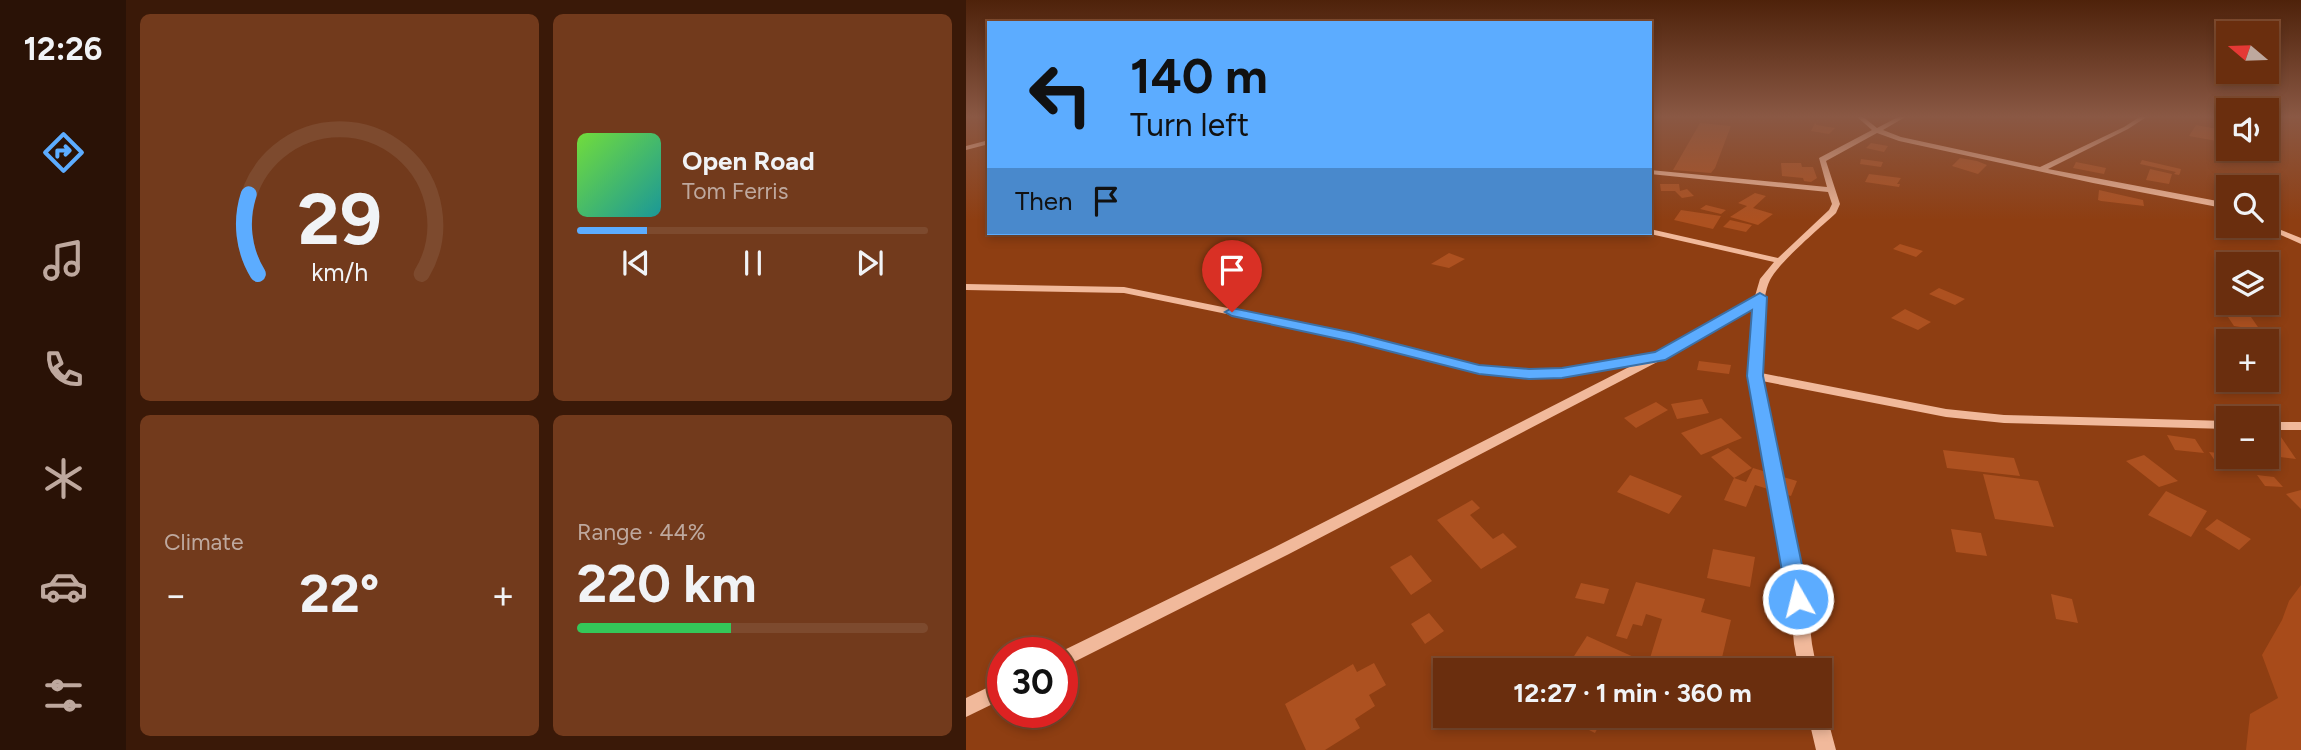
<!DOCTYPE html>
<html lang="en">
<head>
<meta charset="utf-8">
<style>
	:root { --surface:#6a2e0e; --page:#723a1c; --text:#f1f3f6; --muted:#bea89e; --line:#7d4a2e; --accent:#5cacff }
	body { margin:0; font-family:Figtree,sans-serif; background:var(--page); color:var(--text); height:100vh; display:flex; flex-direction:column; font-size:26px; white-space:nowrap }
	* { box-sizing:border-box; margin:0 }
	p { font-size:23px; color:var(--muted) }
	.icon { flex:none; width:38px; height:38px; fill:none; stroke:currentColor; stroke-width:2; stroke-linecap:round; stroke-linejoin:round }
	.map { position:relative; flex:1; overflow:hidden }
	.drawer { display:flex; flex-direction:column; gap:14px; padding:14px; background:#3a1908; width:840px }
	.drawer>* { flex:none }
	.top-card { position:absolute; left:21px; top:21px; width:665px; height:214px; border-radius:0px; box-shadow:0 4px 10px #0003,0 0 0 2px var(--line); background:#5cacff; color:#111; overflow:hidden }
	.needle { width:46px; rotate:289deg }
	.buttons { position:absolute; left:1250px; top:21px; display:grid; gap:14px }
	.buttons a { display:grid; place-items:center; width:63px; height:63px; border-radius:0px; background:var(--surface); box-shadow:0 4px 10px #0003,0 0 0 2px var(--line); font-size:35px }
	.speed { position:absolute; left:21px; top:637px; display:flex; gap:14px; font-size:35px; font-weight:700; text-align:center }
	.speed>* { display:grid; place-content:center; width:91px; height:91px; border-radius:50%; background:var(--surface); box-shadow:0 4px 10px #0003,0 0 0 2px var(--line); line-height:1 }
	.speed .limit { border:10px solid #d22; background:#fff; color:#111 }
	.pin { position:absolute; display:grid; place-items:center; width:60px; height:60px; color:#fff; margin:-72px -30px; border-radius:50% 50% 50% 0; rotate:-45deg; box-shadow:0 0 7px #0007 }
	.pin .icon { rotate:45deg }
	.me { position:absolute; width:77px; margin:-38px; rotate:352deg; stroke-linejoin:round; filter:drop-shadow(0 0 5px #0008) }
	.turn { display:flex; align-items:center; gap:24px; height:147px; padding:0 28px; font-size:32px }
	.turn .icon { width:91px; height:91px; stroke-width:2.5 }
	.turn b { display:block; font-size:49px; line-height:60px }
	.then { display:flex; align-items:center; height:66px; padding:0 28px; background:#0003; gap:14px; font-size:26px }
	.big { font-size:52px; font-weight:700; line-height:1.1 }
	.drawer .card { flex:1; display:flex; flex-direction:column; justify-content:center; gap:10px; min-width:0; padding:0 24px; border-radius:10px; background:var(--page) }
	.drawer .dial { align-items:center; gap:0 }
	.dial svg { height:182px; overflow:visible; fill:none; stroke:var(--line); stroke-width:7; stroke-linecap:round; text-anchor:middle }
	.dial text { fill:var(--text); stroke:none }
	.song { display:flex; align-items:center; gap:21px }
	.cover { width:84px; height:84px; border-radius:10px; background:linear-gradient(135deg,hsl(100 70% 55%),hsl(180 70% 35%)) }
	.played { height:7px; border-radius:4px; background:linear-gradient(90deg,var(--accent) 20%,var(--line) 20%) }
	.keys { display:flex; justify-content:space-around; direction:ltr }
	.heat { display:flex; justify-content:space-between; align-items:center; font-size:38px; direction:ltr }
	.charge { height:10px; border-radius:5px; background:linear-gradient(90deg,#34c759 44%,var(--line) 0) }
	.drawer .tiles { flex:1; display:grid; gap:14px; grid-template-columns:repeat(2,1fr) }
	.trip { position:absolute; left:467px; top:658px; width:399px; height:70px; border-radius:0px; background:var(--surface); box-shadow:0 4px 10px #0003,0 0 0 2px var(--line); font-weight:700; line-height:70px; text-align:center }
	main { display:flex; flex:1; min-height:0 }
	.tabs { display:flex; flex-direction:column; width:126px; justify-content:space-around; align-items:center; background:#2a1206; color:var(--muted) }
	.tabs .icon { width:49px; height:49px }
	.tabs .selected { color:var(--accent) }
	.tabs b { font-size:32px; color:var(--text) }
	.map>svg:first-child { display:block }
</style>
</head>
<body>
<main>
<nav class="tabs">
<b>12:26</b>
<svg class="icon selected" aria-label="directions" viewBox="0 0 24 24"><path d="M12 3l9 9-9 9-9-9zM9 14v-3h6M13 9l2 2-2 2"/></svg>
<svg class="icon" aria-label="music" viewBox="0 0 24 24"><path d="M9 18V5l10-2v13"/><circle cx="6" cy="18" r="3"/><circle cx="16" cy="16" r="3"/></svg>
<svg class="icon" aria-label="phone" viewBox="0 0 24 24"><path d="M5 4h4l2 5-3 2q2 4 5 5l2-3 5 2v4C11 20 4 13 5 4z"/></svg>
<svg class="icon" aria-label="climate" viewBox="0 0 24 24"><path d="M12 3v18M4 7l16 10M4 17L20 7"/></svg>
<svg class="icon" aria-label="car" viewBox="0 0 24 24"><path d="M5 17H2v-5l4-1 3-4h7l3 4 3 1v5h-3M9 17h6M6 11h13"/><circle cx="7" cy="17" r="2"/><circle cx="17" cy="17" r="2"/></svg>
<svg class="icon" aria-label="filters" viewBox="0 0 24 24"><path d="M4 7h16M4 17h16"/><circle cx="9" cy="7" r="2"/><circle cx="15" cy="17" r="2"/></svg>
</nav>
<section class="drawer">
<div class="tiles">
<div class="card dial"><svg viewBox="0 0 100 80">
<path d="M14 69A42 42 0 1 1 86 69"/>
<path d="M14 69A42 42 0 0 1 10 34" stroke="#5cacff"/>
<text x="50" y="56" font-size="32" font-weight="700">29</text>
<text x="50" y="72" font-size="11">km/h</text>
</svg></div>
<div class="card">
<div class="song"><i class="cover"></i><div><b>Open Road</b><p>Tom Ferris</p></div></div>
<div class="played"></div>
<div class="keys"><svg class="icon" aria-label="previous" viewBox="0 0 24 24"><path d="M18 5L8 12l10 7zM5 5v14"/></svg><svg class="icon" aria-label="pause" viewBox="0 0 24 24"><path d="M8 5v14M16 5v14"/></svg><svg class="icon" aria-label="next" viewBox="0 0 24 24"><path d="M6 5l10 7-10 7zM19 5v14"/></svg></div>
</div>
<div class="card"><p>Climate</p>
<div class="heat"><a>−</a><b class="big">22°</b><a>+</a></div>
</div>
<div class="card"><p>Range · 44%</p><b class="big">220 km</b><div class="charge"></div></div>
</div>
</section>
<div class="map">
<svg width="1335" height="750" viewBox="0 0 1335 750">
	<rect width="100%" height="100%" fill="#8e3e12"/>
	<!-- green -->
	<path fill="#a84b1a" d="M1335,585V750H1280L1284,714L1312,698L1296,655L1316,620L1323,601Z"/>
	<!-- building -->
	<path fill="#ad5120" d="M734,123L765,126L749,168L745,173L707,170Z
		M849,123L851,125L869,128L863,134L845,131Z
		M1230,125L1262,131V136L1255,135L1251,141L1223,136Z
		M905,143L922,146L918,152L900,148Z
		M994,158L1011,161L1021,165L1012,174L986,166Z
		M895,159L917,162L915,167L894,164Z
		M1176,160L1215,169L1214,173L1213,175L1208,174L1210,172L1174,164Z
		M1110,162L1140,168L1138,174L1107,168Z
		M815,163H835L836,167H847L851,178L845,182L838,181L837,178L816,176Z
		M1184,169L1206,174L1203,184L1180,180Z
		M903,174L935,178L931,184H934L933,187L899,182Z
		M694,184H713L714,191L721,189L728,196L716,198L709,191H695Z
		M1133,190L1177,200L1178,206L1135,201L1132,200Z
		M789,193L800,196L787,208L807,214L792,225L764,217L781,206L772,203Z
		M740,205L760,210L755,214L734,209Z
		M715,210L755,216L747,229L708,220Z
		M764,220L786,225L780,232L757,227Z
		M934,244L957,251L950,257L927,249Z
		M483,253L499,259L483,268L465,264Z
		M973,288L999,299L989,305L963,294Z
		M939,309L965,322L952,330L925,318Z
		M1260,314L1285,317L1294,330L1268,326Z
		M733,361L765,365L763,374L731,370Z
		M736,399L743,413L711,419L705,404Z
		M690,402L702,410L670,428L658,418Z
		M755,418L776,438L735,455L715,433Z
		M1201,435L1229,439L1238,453L1209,450Z
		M1300,436L1315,437L1330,459L1306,456L1300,448Z
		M762,448L786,468L768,478L745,457Z
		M977,450L1048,458L1054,476L981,468Z
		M1243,452L1262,454V457H1288L1298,470L1252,465Z
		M1178,455L1212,481L1193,487L1160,461Z
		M787,468L831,481L825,496L789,485L780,507L758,500L768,478L780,482Z
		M1017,474L1072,481L1088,527L1029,519Z
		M664,475L716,496L703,514L651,492Z
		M1291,475L1308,477L1317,487L1299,486Z
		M1335,490V509L1320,494Z
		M1200,491L1241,511L1225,537L1182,515Z
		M506,500L514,508L504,515L527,539L537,533L551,547L515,569L471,520Z
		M1251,519L1285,539L1273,550L1239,529Z
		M985,529L1015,533L1021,556L990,552Z
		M747,549L789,557L784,587L741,578Z
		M445,555L466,581L445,595L424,567Z
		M670,582L739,599L735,612L765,620L753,670H729L684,658L696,619L680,614L676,626L667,624L661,639L650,636Z
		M615,583L643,589L638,604L609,598Z
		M1085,594L1106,599L1112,623L1090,619Z
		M463,613L478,631L459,644L445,624Z
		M621,636L670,658L664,670H599Z
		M408,663L420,685L403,695L409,706L389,719L394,728L359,750H340L319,704L387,664L391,672Z
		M595,716H638L629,733Z"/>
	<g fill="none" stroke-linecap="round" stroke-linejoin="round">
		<!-- minor -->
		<path fill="#f1b99b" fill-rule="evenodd" d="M890,116H896L911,128L934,116H941L917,130L935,137L1074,167L1158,127L1175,116H1182L1162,129L1082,169L1262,203V209L1127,183L933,141L911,133L860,161L874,204L870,213C854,228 813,262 804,280C794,299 796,350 795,373L980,409L1038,415L1262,421V429L1038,423L980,417L796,381L838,576L846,644L851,670H833L828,644L822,576L783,376L788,307L697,359L323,554L96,668V653H92L311,546L667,365L596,377L563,378L513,374L364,335L158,293L0,290V284L158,287L365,329L513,366L563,370L596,369L679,355L683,356L776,306L789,296L794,279L808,262L680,233H684V229L812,258L863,210L866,204L862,192L684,174V170L861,187L853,158L906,130Z
			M23,140V144L0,150V146Z
			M1300,224L1335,238V244L1295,226H1300Z
			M1300,422H1335V430H1300Z
			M37,680V699L0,717V698Z
			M854,707L859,709L870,750H850L842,716H854Z"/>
	</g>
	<!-- sky -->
	<linearGradient id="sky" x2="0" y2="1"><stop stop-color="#4e220a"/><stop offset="0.53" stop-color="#8a5844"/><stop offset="1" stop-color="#8a5844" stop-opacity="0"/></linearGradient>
	<rect width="1335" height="220" fill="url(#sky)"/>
	<!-- route -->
	<path fill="#5cacff" stroke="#3c70a6" stroke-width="2" d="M794,293L801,297L797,376L843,599L840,606L832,608L824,606L821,599L781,376L786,310L699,360L596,378L563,379L513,374L387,342L266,316L259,312L266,308L388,333L513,365L563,369L596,368L689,352Z"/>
</svg>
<div class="buttons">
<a><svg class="needle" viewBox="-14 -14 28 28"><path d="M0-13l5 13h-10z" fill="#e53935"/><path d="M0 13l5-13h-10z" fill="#bea89e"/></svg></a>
<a><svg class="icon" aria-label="sound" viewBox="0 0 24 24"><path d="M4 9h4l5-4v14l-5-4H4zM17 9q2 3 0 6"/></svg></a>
<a><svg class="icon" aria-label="search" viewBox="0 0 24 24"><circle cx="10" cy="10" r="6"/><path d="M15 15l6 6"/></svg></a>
<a><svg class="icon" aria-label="layers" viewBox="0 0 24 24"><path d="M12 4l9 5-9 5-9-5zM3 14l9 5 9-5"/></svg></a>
<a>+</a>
<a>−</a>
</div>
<div class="speed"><div class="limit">30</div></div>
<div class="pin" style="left:266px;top:312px;background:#d93025"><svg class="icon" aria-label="arrive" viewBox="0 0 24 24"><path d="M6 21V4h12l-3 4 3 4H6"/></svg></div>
<svg class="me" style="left:832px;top:599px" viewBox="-20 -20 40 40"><circle r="17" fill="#5cacff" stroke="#fff" stroke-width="3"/><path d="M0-11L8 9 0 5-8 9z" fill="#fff"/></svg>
<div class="trip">12:27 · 1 min · 360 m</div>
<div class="top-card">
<div class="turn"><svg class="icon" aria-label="left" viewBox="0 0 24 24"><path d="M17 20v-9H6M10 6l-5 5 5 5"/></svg><div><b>140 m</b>Turn left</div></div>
<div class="then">Then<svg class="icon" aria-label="arrive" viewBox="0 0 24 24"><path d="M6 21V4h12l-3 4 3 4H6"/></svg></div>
</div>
</div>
</main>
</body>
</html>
